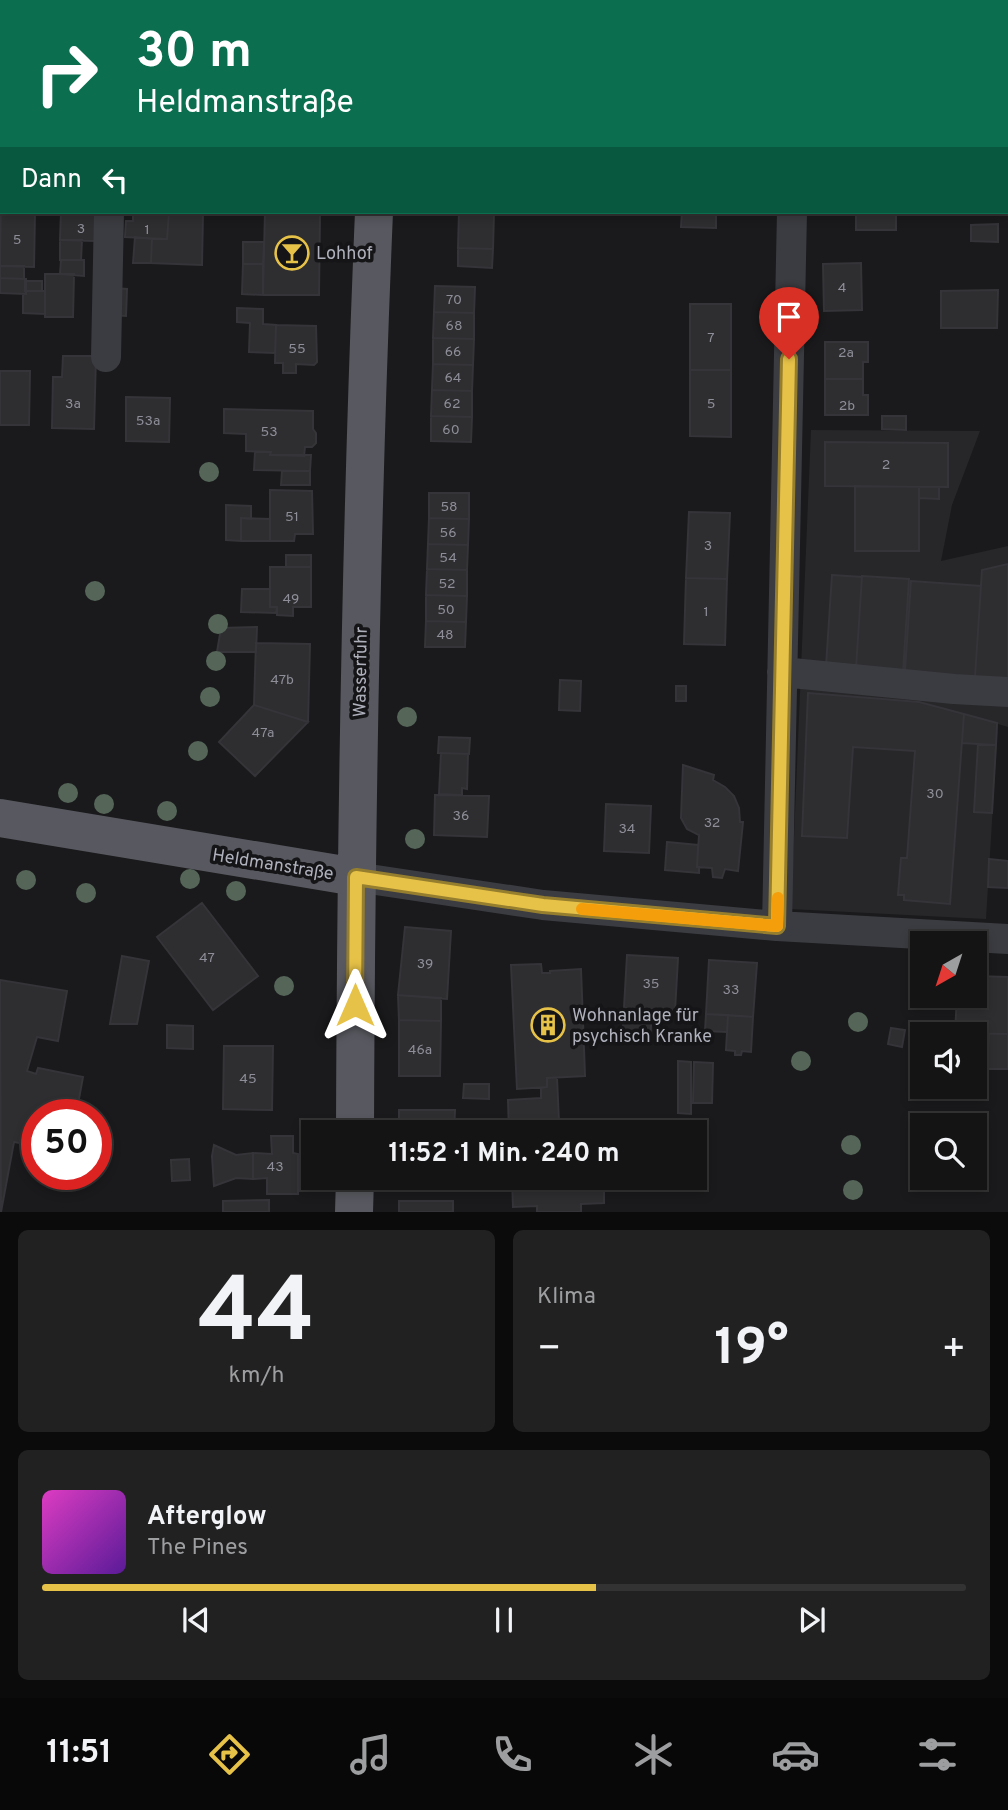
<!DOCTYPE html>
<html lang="de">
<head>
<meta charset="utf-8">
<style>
	:root { --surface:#141415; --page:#212122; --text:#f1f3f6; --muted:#9d9ea0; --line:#333334; --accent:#e7c248 }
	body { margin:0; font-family:Overpass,sans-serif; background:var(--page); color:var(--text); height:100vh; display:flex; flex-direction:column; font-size:26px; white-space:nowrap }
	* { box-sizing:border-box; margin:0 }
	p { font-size:23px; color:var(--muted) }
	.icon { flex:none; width:38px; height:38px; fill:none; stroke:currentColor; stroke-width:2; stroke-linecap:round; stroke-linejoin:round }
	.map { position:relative; height:1212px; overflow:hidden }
	.drawer { display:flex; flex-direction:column; gap:18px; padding:18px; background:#0b0b0c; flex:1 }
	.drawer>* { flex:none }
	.banner { position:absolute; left:0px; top:0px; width:1008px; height:214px; box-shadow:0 4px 10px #0003,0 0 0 2px var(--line); background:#0b6e4f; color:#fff; overflow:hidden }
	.needle { width:46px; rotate:219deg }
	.buttons { position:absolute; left:910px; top:931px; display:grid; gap:14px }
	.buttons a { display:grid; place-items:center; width:77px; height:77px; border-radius:0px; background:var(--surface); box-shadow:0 4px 10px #0003,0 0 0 2px var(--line); font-size:35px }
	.speed { position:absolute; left:21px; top:1099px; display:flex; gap:14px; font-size:35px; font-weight:700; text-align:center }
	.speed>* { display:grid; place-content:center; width:91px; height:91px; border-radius:50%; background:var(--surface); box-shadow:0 4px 10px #0003,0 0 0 2px var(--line); line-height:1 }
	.speed .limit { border:10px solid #d22; background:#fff; color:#111 }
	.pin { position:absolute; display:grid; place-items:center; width:60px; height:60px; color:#fff; margin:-72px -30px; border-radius:50% 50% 50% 0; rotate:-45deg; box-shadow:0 0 7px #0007 }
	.pin .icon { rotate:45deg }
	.me { position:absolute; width:77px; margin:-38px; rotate:0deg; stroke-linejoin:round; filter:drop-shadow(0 0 5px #0008) }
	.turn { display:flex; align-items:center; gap:24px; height:147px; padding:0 21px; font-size:32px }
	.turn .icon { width:91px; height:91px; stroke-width:2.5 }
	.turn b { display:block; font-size:49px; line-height:60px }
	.then { display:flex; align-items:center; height:66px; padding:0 21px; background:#0003; gap:14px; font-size:26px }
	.big { font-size:52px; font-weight:700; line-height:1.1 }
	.drawer .tile { flex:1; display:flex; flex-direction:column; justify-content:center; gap:10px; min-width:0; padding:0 24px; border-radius:10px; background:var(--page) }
	.drawer .dial { align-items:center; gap:0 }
	.dial b { font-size:91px; line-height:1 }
	.song { display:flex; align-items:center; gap:21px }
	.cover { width:84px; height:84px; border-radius:10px; background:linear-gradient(135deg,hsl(310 70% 55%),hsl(270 70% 35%)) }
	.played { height:7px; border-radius:4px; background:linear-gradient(90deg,var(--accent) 60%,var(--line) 60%) }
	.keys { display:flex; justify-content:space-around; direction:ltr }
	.heat { display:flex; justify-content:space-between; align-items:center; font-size:38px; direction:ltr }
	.drawer .tiles { flex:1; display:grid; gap:18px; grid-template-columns:1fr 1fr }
	.tile:last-child { grid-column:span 2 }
	.trip { position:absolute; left:301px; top:1120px; width:406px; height:70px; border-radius:0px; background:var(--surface); box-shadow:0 4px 10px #0003,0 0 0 2px var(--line); font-weight:700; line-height:70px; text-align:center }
	.menu { display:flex; height:112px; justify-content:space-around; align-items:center; background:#080808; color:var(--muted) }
	.menu .icon { width:49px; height:49px }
	.menu .current { color:var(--accent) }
	.menu b { font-size:32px; color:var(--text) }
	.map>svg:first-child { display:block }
</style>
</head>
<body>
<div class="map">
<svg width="1008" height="1212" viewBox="0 0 1008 1212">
	<rect width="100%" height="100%" fill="#1a1a1c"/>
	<!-- built -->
	<path fill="#272629" d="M811,430L980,431L952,505L941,561L1008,546V727L998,724L986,919L791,909Z"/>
	<!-- building -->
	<path fill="#2e2d30" stroke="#353438" stroke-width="2" d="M272,0H324L272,2Z
		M1,201L2,212H35L34,267L0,266Z
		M61,212H96L95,241L60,240Z
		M133,212H169L167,239L125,237L126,221H133Z
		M169,212H203L202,265L151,263L152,239H167Z
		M265,212H320L319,295H263Z
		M459,212H494L493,249L458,248Z
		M682,212H716V228L681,227Z
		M856,212H896V230H856Z
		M998,224V242L971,241V225Z
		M135,237L152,239L151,263H133Z
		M60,240H82L81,260H60Z
		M243,242H264L263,264H243Z
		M458,248L493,249L492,268L458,266Z
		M61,260H84V276L60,274Z
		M861,263L862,310L824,311L823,264Z
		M243,264H263V295L242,294Z
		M0,266H24V279L0,278Z
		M45,274H74L73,317H45Z
		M0,278L26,279V294L0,293Z
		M25,281H42V291H25Z
		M435,286L475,287L474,313L434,312Z
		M113,288L127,289L126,316L112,315Z
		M998,290L997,328H941V291Z
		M26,291H45V314L23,313V294H26Z
		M690,304H731V370H690Z
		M237,308L263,309V324L276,325L275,353L249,352L250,323L237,322Z
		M434,312L474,313V339L433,338Z
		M276,325L316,326L317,362L314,365L296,364V373H283V363H275Z
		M433,338L474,339L473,365L433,364Z
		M825,342H868V362H863V379H825Z
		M63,356H96L94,429L52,428L53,377H62Z
		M433,364L473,365L472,391L432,390Z
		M690,370H731V437L690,436Z
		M0,371H30L29,425H0Z
		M825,379H863V395H868V415H825Z
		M432,390L472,391V417L431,416Z
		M126,397L170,398L169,442L126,441Z
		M224,409L313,411V429L316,433V443L312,447H305L304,456L270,455L271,452L246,451V434L224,433Z
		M431,416L472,417L471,442L431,441Z
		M882,416H906V430L882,429Z
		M825,442L948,443V487L825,486Z
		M255,452H271L270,455H311L310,471L254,470Z
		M282,471H310V485H281Z
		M855,486L919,487V551H855Z
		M919,487H939V499L919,498Z
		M270,490L312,491L313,534H295L294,541H270Z
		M429,493H469V519L429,518Z
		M226,505L251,506V519L241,518V541L226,540Z
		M689,512L730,513L727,579L686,578Z
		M241,518L270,519V541H241Z
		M429,518L469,519L468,545L428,544Z
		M428,544L468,545L467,570L427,569Z
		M286,555H311V567H286Z
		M1008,564V679L975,677L982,570Z
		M270,567H311V607H293V616L277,615V607H270Z
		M427,569L467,570V596L426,595Z
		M832,575L862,577L856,668L826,666Z
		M862,576L909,579L903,672L856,669Z
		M686,578L727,579L725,645L684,644Z
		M911,581L981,586L975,677L905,672Z
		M242,589H270V607H277L276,613L241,612Z
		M426,595L467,596L466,622L426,621Z
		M426,621L466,622L465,647H425Z
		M257,627L256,652H217L221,628Z
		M256,643L310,644L308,722L254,705Z
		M560,680L581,681L580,711L559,710Z
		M676,686H686V701H676Z
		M808,693L919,702L964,714L950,904L904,900V895H898L901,858H907L915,751L853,747L847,838L802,836Z
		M254,705L308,722L255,776L219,742Z
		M964,714L997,723L996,745L962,743Z
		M439,737L470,738L469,754L438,753Z
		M978,744L996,745L992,813L974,812Z
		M441,753L468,754L467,789L462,788V795L439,794Z
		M683,765L714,775L713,780L725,787L734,796L739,808L740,822H743L738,871L725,869L722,878L713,877L712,868L697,867L699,835L687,829L681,818Z
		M435,795L489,796L487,837L434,835Z
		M606,804L651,806L649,853L604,851Z
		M667,842L698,845L697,867H699V873L665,870Z
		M989,859L1008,861V888L988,887Z
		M202,903L258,976L213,1010L157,937Z
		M405,927L451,931L447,999L398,995Z
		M627,955L678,958L675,1011L624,1008Z
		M122,956L149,961L137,1024H110Z
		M709,960L757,963L753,1017L706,1014Z
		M541,964L542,973H550V971L581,969L585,1076L547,1078V1087L517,1089L511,965Z
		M975,976L1008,977V1034L955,1033L957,996H975Z
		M0,980L67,991L58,1041L37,1037L27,1071L36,1074L38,1068L83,1077L76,1115H37V1146L14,1142L1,1212Z
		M398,995L441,998V1021L399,1020Z
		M624,1008L652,1010L650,1043L622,1041Z
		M706,1014L728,1015L727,1032L705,1031Z
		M728,1015L753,1017L751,1052L742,1051L741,1055H735V1051L726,1050Z
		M399,1020L441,1021L440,1076H399Z
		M167,1025L193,1026V1049L167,1048Z
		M891,1028L905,1030L902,1047L888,1044Z
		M955,1033H979L977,1068H975V1034Z
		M989,1034H1008V1069H987Z
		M224,1046H273L272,1110L223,1109Z
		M678,1061L691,1062V1114L678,1113Z
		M694,1062L713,1063L712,1103H693Z
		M547,1078H557L559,1122L592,1120V1132H509L508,1100L541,1098V1088L547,1087Z
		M464,1084H489V1099L463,1098Z
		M399,1110H455L454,1132H399Z
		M271,1136H293V1153L298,1154V1194H267V1178L253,1179V1153L272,1154Z
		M214,1145L236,1155L253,1153V1179L236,1178L214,1186L212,1156Z
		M189,1159L190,1180L172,1181L171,1160Z
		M512,1178H610L611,1187H604V1203L581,1204V1212H537V1206L513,1207Z
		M269,1200V1212H223V1201Z
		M399,1201H453V1212H399Z"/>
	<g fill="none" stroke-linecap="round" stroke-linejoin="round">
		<!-- minor -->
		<path stroke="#3b3c41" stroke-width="30" d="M0,156H2
			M106,357L109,212
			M782,672L954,689L1008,692
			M356,877L543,905L777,926L1008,939
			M777,926L792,212"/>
		<!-- major -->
		<path stroke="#585960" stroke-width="38" d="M379,2V0
			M0,818L356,877
			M355,1132C356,825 361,519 374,212
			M354,1212L355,1178"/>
	</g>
	<!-- trees -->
	<g fill="#556659">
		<circle cx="209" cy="472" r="10"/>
		<circle cx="95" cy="591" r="10"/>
		<circle cx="218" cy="624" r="10"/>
		<circle cx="216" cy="661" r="10"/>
		<circle cx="210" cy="697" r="10"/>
		<circle cx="407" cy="717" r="10"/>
		<circle cx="198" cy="751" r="10"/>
		<circle cx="68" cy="793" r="10"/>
		<circle cx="104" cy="804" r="10"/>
		<circle cx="167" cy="811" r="10"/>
		<circle cx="415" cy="839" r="10"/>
		<circle cx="190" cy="879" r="10"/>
		<circle cx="26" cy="880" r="10"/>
		<circle cx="236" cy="891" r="10"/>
		<circle cx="86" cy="893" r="10"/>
		<circle cx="284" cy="986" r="10"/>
		<circle cx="858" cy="1022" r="10"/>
		<circle cx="801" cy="1061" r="10"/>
		<circle cx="851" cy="1145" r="10"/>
		<circle cx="853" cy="1190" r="10"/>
	</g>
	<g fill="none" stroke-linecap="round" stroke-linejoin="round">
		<defs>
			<path id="route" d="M355,1005L356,877L543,905L777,926L789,359"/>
		</defs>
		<!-- route casing -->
		<use href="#route" stroke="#967e2f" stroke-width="18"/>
		<!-- route -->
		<use href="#route" stroke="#e7c248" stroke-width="12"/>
		<!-- slow -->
		<path stroke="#f59e0b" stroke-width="12" d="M582,909L777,926L778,898"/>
	</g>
	<!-- icons -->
	<defs>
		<symbol id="bar-ring" viewBox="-11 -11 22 22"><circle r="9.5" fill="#151517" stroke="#e7c248" stroke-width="1.5"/><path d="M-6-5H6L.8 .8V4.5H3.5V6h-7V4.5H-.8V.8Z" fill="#e7c248"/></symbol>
		<symbol id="building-ring" viewBox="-11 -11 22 22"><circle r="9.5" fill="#151517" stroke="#e7c248" stroke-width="1.5"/><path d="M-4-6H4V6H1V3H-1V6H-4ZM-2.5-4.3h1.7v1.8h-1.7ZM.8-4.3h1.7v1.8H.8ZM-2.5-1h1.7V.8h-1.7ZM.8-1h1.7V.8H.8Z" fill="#e7c248"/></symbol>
	</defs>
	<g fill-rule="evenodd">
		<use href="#bar-ring" x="273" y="234" width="38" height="38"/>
		<use href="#building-ring" x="529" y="1006" width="38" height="38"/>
	</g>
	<g text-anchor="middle" stroke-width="7" stroke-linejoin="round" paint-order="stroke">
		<!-- number labels -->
		<g font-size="14" fill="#8d8e98">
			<text x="81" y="233">3</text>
			<text x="147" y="234">1</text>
			<text x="17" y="244">5</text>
			<text x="842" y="292">4</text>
			<text x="454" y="304">70</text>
			<text x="454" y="330">68</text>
			<text x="711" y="342">7</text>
			<text x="297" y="353">55</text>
			<text x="453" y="356">66</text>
			<text x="846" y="357">2a</text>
			<text x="453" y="382">64</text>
			<text x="73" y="408">3a</text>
			<text x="452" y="408">62</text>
			<text x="711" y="408">5</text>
			<text x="847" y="410">2b</text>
			<text x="148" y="425">53a</text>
			<text x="451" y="434">60</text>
			<text x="269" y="436">53</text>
			<text x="886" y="469">2</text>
			<text x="449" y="511">58</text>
			<text x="292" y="521">51</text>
			<text x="448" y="537">56</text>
			<text x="708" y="550">3</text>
			<text x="448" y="562">54</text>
			<text x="447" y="588">52</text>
			<text x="291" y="603">49</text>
			<text x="446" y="614">50</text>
			<text x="706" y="616">1</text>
			<text x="445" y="639">48</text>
			<text x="282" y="684">47b</text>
			<text x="263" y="737">47a</text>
			<text x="935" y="798">30</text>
			<text x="461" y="820">36</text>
			<text x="712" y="827">32</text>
			<text x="627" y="833">34</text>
			<text x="207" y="962">47</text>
			<text x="425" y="968">39</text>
			<text x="651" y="988">35</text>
			<text x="731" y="994">33</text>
			<text x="420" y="1054">46a</text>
			<text x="248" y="1083">45</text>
			<text x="275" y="1171">43</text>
		</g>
		<!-- poi labels -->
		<g font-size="18" fill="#aeb0bb" stroke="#151517" text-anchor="start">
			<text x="316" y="259">Lohhof</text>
			<text x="572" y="1021">Wohnanlage für<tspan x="572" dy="21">psychisch Kranke</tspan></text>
		</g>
		<!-- street labels -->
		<g font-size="18" fill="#aeb0bb" stroke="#151517">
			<text transform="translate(360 672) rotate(-89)" y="6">Wasserfuhr</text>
			<text transform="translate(273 864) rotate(9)" y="6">Heldmanstraße</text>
		</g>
	</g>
</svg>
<div class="buttons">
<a><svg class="needle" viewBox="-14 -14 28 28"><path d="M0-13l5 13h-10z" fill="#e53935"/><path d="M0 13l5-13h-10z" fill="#9d9ea0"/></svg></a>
<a><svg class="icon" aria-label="sound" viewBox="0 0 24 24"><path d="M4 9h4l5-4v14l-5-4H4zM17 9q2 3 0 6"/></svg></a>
<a><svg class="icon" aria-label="search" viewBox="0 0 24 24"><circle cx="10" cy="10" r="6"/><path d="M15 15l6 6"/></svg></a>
</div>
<div class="speed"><div class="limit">50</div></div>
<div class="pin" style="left:789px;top:359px;background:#d93025"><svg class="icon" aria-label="arrive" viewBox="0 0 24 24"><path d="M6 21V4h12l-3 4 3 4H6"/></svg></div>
<svg class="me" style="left:355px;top:1005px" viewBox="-20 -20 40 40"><path d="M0-17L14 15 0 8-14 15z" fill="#e7c248" stroke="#fff" stroke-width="4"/></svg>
<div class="trip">11:52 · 1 Min. · 240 m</div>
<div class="banner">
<div class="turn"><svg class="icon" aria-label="right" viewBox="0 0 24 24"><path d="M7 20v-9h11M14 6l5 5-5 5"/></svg><div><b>30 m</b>Heldmanstraße</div></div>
<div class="then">Dann<svg class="icon" aria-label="left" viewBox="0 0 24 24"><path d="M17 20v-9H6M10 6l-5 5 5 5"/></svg></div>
</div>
</div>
<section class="drawer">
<div class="tiles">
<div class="tile dial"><b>44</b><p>km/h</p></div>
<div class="tile"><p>Klima</p>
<div class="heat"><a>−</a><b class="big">19°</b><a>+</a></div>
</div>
<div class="tile">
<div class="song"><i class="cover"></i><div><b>Afterglow</b><p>The Pines</p></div></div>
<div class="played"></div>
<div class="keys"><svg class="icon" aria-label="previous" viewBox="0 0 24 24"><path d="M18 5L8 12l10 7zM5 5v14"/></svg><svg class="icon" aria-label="pause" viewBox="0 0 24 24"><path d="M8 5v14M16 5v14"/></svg><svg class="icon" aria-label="next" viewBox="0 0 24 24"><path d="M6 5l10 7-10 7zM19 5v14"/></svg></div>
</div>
</div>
</section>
<nav class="menu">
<b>11:51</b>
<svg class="icon current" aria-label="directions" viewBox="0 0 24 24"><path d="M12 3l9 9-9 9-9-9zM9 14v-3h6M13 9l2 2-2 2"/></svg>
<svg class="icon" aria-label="music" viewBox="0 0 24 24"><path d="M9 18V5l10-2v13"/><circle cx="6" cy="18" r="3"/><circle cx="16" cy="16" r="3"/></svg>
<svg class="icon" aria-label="phone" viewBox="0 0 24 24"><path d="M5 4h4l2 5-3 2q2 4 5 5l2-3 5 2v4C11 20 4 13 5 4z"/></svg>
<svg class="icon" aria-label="climate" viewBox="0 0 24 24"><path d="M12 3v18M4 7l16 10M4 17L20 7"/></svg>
<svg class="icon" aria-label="car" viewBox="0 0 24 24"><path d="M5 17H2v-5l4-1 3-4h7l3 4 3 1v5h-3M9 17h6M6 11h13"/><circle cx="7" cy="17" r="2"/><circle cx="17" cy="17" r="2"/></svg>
<svg class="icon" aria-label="filters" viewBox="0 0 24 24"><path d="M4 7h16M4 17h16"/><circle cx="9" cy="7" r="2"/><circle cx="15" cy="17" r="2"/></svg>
</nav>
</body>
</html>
